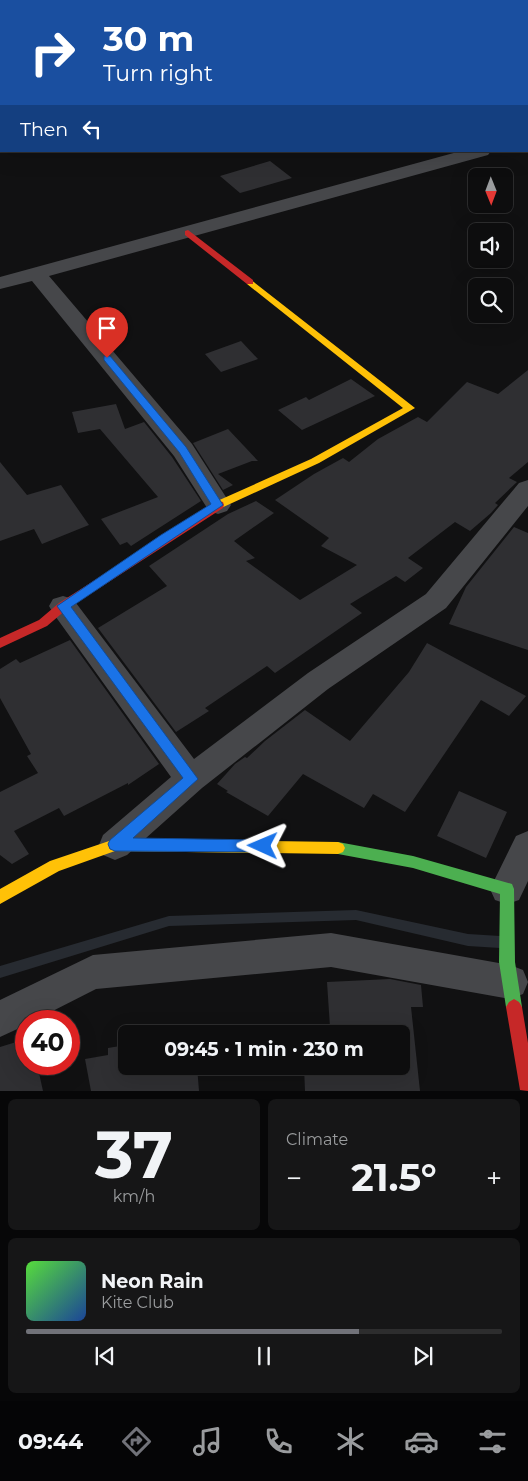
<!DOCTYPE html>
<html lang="en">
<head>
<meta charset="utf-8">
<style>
	:root { --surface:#0d0d0e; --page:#161617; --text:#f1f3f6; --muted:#9a9c9e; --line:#2d2d2e; --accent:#717279 }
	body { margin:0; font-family:Montserrat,sans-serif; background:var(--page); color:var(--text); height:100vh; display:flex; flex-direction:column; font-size:19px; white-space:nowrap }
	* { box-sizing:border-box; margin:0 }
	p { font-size:16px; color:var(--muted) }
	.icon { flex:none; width:28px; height:28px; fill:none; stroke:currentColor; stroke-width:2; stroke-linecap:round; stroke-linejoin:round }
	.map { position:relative; height:1091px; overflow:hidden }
	.panel { display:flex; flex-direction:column; gap:8px; padding:8px; background:#070708; flex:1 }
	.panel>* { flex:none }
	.guide { position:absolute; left:0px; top:0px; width:529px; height:152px; box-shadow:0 5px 20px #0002,0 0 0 1px var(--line); background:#1a4fa0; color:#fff; overflow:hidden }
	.needle { width:32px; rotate:179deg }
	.buttons { position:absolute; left:468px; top:168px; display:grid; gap:10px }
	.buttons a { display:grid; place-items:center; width:45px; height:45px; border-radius:8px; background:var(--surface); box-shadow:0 5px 20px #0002,0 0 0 1px var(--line); font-size:25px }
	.speed { position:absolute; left:15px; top:1010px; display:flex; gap:10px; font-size:25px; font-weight:700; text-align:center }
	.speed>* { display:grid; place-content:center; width:65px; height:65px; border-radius:50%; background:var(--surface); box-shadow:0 5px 20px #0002,0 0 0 1px var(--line); line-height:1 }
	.speed .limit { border:8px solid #d22; background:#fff; color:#111 }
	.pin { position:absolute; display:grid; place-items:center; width:42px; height:42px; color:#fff; margin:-51px -21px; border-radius:50% 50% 50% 0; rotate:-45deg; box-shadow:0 0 5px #0007 }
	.pin .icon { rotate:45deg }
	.me { position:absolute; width:55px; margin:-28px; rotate:271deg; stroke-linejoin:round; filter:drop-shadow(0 0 4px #0008) }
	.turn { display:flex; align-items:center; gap:18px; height:105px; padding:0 20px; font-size:22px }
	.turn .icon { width:65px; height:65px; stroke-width:2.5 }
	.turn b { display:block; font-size:35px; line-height:42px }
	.then { display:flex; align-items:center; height:48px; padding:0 20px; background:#0003; gap:10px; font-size:19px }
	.big { font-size:38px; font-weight:700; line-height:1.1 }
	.panel .card { flex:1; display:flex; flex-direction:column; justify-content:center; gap:8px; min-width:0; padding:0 18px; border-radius:8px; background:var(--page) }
	.panel .dial { align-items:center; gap:0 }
	.dial b { font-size:65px; line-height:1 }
	.song { display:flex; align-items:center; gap:15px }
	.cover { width:60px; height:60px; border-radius:8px; background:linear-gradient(135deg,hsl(110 70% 55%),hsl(220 70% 35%)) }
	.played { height:5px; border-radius:2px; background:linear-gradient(90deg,var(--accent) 70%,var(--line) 70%) }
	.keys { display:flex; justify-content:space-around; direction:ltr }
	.heat { display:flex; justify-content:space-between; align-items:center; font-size:28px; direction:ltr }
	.panel .tiles { flex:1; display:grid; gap:8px; grid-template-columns:1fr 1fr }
	.card:last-child { grid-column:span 2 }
	.trip { position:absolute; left:118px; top:1025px; width:292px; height:50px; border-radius:8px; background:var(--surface); box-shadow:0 5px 20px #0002,0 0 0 1px var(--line); font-weight:700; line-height:50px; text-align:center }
	.tabs { display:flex; height:80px; justify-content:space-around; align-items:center; background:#050506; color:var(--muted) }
	.tabs .icon { width:35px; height:35px }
	.tabs .current { color:var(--accent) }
	.tabs b { font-size:22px; color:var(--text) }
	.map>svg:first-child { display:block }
</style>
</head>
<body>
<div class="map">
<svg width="528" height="1091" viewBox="0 0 528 1091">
	<rect width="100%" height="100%" fill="#111112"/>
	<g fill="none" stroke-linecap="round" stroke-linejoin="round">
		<!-- stream -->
		<path fill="#272b31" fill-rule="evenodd" d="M356,910L468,934L500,936L504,938L506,942L504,946L500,948L468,946L356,920L169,926L0,978V966L169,916Z"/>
	</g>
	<!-- building -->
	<path fill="#2f2f32" d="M270,161L292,178L240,193L220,176Z
		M241,341L258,359L221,372L205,354Z
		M528,370V462L509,478L517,482L495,503L498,505L491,513L470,531L455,522L408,558L423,568L405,582L396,576L350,604L362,613L275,673L267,666L205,708L209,711L176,732L98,628L167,586L149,566L228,514L256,501L274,513L234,541L255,558L246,561L300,600L357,565L321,546L329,538L275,500L314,474L343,458L349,462L378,439L418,417L427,422L467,382L498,394Z
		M351,379L375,396L302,430L278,410L306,397L309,400Z
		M116,404L125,429L144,422L172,457L201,501L131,546L127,542L120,545L101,519L158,497L100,429L78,433L72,412Z
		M228,429L258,461H252L218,474L233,485L223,490L193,443Z
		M0,462L27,495L61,485L89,525L42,544L34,529L0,541Z
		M514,527L528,533V650L449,624L466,587Z
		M70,640L159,764L128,785V783L64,816L59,808L14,831L29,854L12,864L0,855V792L38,773L27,756L31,754L0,698V669L16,659L20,663Z
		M427,643L526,696L509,716L481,700L405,812L373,794L364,808L303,774L268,816L226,792L228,791L217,784L235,764L245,757L247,758L265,741L305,710L350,741L409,672Z
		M459,791L507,812L486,858L437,836Z
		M390,979L421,985L423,1007H411L420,1091H305L304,1066H401V1034H303V1027H330L327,982Z
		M26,1039V1064H37L43,1091H0V1047Z
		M126,1045V1066H197L199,1091H91L85,1059L108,1055V1048Z"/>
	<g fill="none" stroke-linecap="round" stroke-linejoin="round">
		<!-- street -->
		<path fill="#46474a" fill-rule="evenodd" d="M461,151H491L488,155L49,276L192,444L231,505L227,511L218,514L209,511L174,456L32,281L0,289V277Z
			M528,480V506L446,608L328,689L202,788L127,855L115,860L103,855L99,845L103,835L171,777L53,613L49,606L53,599L63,596L73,599L194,759L308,673L426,594L519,483Z
			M528,831V881L519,900L507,904L495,900L490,889L516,836Z
			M331,933L510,965L523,970L528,982L523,994L510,999L331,967L96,989L33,1021H26V1025L0,1037V1000L93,955Z"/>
		<!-- fast -->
		<path fill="#4caf50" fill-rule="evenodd" d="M338,842L413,856L512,884L514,889L515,962L522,1007L519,1012L514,1015L509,1012L506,1007L499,962L500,894L413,868L338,854L333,852L331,848L333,844Z"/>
		<!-- slow -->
		<path fill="#ffc107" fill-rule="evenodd" d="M250,279L415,408L319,463L219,509L215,508L214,505L215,502L311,459L403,408L247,284V280Z
			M115,839L338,842L343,844L345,848L343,852L338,854L115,851L59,871L0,904V889L50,861Z"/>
		<!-- jam -->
		<path fill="#c62828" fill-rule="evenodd" d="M188,230L253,280V284H247L185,235V231Z
			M219,501L223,502L224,505L223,508L67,609L47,626L0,648V638L39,620L59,603Z
			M514,999L519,1002L522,1007L528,1043V1091L520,1090L506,1007L509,1002Z"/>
	</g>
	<!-- route -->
	<path fill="#1a73e8" stroke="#114b97" d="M104,356H110L186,447L223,505L71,607L198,779L133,838L263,840L268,842L270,846L268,850L263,852L115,851L110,849L108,844L110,840L183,778L57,606L161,535L211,504L179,452L104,360Z"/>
</svg>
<div class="buttons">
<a><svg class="needle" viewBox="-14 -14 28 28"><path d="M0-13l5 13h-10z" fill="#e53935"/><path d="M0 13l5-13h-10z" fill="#9a9c9e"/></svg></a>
<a><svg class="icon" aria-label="sound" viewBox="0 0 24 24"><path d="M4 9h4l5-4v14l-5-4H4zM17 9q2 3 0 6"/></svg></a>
<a><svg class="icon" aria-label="search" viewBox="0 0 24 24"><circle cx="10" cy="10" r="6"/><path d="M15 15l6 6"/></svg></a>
</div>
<div class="speed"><div class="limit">40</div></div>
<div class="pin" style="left:107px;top:358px;background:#d93025"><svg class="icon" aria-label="arrive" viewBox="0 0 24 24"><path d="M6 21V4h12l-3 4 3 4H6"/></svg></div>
<svg class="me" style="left:263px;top:846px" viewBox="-20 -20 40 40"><path d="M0-17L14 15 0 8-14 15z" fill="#1a73e8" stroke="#fff" stroke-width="4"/></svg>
<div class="trip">09:45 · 1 min · 230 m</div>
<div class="guide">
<div class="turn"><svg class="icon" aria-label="right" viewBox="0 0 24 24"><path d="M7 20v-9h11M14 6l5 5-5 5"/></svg><div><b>30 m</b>Turn right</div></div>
<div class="then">Then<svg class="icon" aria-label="left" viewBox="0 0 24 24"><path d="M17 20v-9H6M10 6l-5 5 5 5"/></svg></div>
</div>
</div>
<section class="panel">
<div class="tiles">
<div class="card dial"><b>37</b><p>km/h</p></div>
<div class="card"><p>Climate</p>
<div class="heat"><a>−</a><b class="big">21.5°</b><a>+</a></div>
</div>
<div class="card">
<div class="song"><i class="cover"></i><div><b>Neon Rain</b><p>Kite Club</p></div></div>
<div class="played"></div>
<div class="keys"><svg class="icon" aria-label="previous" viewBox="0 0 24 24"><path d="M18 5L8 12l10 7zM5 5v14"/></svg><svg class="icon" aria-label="pause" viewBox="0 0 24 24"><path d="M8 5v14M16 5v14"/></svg><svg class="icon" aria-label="next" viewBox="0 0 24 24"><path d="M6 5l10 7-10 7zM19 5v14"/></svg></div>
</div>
</div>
</section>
<nav class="tabs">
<b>09:44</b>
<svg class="icon current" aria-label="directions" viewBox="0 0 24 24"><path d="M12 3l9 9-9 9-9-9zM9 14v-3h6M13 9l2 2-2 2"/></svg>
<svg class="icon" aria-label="music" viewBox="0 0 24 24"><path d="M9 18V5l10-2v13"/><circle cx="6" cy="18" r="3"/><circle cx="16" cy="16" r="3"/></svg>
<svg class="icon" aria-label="phone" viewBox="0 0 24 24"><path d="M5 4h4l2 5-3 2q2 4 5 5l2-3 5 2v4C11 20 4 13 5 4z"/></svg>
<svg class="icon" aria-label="climate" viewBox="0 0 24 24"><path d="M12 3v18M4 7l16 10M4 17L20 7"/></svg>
<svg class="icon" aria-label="car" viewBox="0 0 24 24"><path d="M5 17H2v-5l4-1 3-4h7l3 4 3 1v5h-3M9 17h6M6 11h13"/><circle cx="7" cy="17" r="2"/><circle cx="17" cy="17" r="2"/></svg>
<svg class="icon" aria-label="filters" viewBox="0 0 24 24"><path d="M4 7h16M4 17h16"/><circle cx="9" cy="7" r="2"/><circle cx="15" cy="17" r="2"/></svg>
</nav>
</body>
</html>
